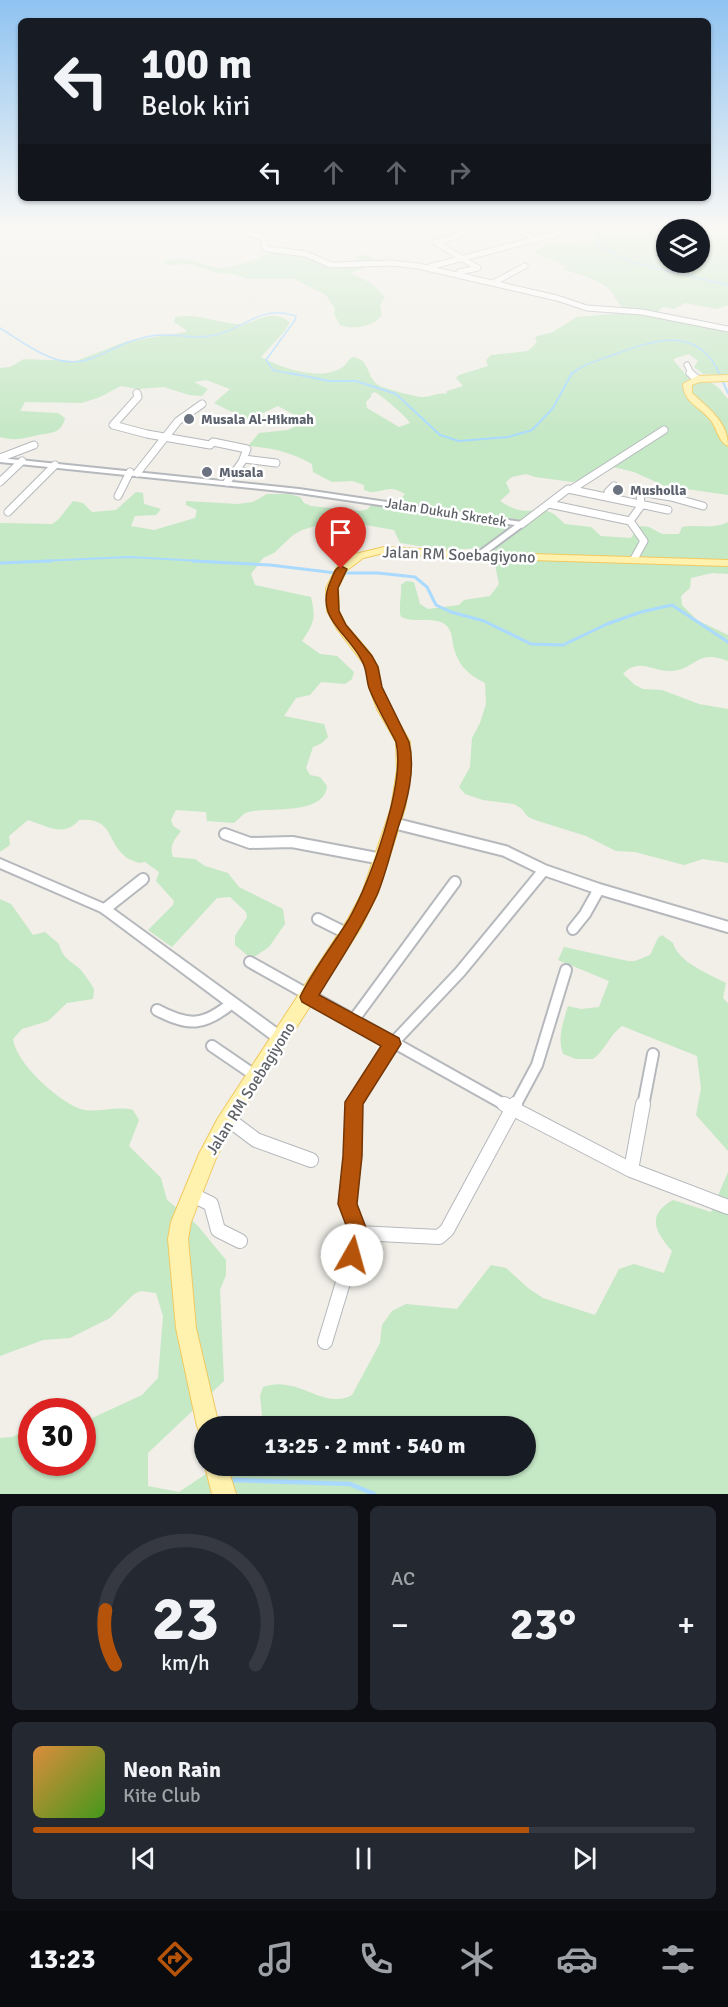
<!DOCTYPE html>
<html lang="id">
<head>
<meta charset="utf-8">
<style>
	:root { --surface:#171b24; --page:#242831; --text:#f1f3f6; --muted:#9ea1a6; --line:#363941; --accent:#b45309 }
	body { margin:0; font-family:Signika,sans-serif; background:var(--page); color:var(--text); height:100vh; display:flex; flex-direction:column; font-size:22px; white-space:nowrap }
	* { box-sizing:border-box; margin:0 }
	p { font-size:20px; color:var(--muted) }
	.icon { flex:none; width:33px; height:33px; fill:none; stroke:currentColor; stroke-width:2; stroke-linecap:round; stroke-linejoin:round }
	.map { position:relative; height:1494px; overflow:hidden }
	.sheet { display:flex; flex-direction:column; gap:12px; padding:12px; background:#0d0f14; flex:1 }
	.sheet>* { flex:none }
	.hud { position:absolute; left:18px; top:18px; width:693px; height:183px; border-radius:9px; box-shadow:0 2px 4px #0004; background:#171b24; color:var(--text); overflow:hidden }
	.tools { position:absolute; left:656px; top:219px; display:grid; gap:12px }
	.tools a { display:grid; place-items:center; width:54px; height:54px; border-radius:50%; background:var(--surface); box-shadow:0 2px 4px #0004; font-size:30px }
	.speed { position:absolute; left:18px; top:1398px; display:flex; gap:12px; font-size:30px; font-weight:700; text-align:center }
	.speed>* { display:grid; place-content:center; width:78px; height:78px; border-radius:50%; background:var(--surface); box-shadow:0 2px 4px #0004; line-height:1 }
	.speed .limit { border:9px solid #d22; background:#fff; color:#111 }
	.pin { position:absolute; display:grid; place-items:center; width:51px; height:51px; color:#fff; margin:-62px -26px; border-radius:50% 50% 50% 0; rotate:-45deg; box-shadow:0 0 6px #0007 }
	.pin .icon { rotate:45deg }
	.me { position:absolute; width:66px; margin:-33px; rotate:7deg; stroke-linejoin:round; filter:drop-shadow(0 0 4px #0008) }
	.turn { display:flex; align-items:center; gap:21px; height:126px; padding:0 24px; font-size:27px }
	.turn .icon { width:78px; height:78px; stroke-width:2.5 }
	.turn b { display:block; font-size:42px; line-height:51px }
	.lanes { display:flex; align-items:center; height:57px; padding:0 24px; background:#0003; justify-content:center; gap:30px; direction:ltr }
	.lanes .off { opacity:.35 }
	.big { font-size:45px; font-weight:700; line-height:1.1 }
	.sheet .widget { flex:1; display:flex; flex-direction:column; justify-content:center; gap:9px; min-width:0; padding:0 21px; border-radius:9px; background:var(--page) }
	.sheet .dial { align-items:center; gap:0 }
	.dial svg { height:156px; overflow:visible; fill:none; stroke:var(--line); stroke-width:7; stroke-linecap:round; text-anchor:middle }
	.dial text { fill:var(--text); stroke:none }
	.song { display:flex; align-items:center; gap:18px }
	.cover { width:72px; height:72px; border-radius:9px; background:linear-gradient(135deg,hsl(30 70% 55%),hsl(100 70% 35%)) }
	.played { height:6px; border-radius:3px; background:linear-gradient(90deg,var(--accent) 75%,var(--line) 75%) }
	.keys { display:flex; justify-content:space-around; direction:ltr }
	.heat { display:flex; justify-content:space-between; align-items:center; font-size:33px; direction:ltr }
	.sheet .tiles { flex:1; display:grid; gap:12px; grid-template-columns:1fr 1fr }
	.widget:last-child { grid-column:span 2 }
	.trip { position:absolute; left:194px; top:1416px; width:342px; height:60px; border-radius:30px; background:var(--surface); box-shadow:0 2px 4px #0004; font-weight:700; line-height:60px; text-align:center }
	.tab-bar { display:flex; height:96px; justify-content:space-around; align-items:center; background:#090b0e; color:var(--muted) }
	.tab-bar .icon { width:42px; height:42px }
	.tab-bar .active { color:var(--accent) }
	.tab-bar b { font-size:27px; color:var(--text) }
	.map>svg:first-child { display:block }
</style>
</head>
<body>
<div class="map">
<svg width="728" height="1494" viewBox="0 0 728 1494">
	<rect width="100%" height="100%" fill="#f1efe8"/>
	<!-- green -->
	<path fill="#c5e8c5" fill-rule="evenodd" d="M18,227H107L104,233Z
		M595,227H653L659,237L666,243V262H699V230L681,229L682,227H728V305L717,309L685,303L674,309L663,307L657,313L656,317L728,332V376L703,374L694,367L698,361L689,354L673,359C676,364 692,382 695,382C703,383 708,380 715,385C720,388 724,395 728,399V495L665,486L634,472L613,467L595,469L581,480L572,482L535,477L526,474L512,477L506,482L510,492L500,501C513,510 526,514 540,508L554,514L565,524L591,527L601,536L631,538L639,526L649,527L662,534H679L682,527C699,524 712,530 728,522V574L712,573L691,578L690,588L681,596L682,605L697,620L728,635V661C697,648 695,670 671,671C653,672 639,657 623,674L635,685L643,689L662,690L699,704L728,709V863L703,859L684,865L635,852L616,851L586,836L538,821L528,817L522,809L514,804L483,800L465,794L459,787L470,767L472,738L480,723L486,704L485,683C467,674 457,664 453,644C452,638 452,632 447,626C436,615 414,624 401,617C398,608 402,595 401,585L406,581L414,582L420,604L428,609L459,605L464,600L490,596L499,584L495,565L483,548L446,550L400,543L394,530L349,522L322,524L302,530L293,535L274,553L263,558L251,574L255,585L311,597C316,619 314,623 302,641L320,654L337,656L354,672L352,679L345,684L321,682L310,695L296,698L284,716L324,724L328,737L322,743L313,747L306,768L310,775L320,777L327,786C325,814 274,808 253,811L245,813L234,823L207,821L206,812L176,810L171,820L173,826L181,831C174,840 169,846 173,857L195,859L205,866L228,873L239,887L283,909L285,924L269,947L254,957L248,956L235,945V936L247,917L246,912L230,897L217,898L172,947L148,930L173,905L174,901L156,881L159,872L145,862L139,863C135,861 129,860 126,857C106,842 114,817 79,820C64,838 47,826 28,820L9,836L10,845L0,852V523L52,524L58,520L73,501L83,503L92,512L116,510L136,492L143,493L144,504L161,509L156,515L135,516L131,526L154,530L195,518L197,510L186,505V501L238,504L253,502L267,494H289L300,497L304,503L311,506L360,511L368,509L371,505L393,508L405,494C388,484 386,492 370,492L364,490V485L352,481L332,482L313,472L312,464C291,452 272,448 248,446L259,433L288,430L298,425L300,418L278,406L261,414L271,421L246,419L214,403L230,389L206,380L194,382L208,389L202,396L189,395L164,387L138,389L121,386L100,397L82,403L25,402L20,411L58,413L65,418C61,436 48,432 34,436C21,439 14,441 0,437V368L10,367L24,359L76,361L125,342L186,332V330L174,322L175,317C197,313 215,322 236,324C257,326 267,306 290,322L284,332L261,357C281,368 327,384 346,364C348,362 349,359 352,357C371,359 365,375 378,385C385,389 416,397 423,397C432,397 438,392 446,394L447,391L463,386L456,378L459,375L488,366L486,360L491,355L528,351L537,342L535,339L537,336L553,332L577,317L622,313L623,308C617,302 615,296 609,289C600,280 576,273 564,270L566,267C556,260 545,258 535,253L536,250L544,247V244L593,242L595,237L588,232ZM375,392C382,396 406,416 410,423L399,427L367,408L366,402L371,397V394Z
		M269,252H312L329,262L341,264L358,263L356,257C364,253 371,256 378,262L366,264L365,268L351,273L371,283L385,297L380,305L382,315C373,327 353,330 340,325L334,314L335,309L326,295L294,279H248L233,274L218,273L191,264L169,265L162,262C188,252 197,265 221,268C229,268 264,258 269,252Z
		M0,899L11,904L33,935L45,932L59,944C63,959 70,960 80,969C85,975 90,982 94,989L93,999L67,1003L48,1021L22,1029L13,1039C16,1063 56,1099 78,1108C93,1115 115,1105 133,1110L139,1120L129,1146L161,1178L167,1200L197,1225L226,1260V1275L220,1290L224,1381L148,1453V1486L179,1492L218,1466H525V1426H261L263,1424L260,1396L263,1387C298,1374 323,1411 352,1395L380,1343L382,1325L392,1311L406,1304L457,1309L491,1265L506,1268L528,1288L543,1298L595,1315L619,1269L634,1264L664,1273L672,1251C655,1232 646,1215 673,1200L711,1212L728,1172V1494H0V1438L12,1437L31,1428L32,1462H82L83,1419H90L142,1395L158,1378L163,1316L156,1293L141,1291L134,1294L110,1318L70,1338L43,1340L0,1356Z
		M662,935L673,943C678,962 709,974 726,983L723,998L728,1003V1151L696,1115L701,1088L697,1056L622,1026C609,1035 606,1050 593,1059H576L563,1054C557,1037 563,1023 568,1006L581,1009L599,1007L609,981L558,960L564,947L628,961H635L650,955L658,938Z"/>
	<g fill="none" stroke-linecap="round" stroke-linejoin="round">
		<!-- stream-far3 -->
		<path stroke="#aadaff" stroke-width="1.5" d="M377,227L413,233L449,227
			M588,227L600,237L598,245L631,262L728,285
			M0,328C29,346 60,373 95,357C114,349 130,339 151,336C173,332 196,341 219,334C249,325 262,305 296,316L295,320L266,360L273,370L297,375
			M571,375C581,364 600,360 613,355C654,340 698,324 720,375"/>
		<!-- stream-far2 -->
		<path stroke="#aadaff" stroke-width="2" d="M290,373L329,381H356L396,394L440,435L459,441L508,437L532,430L553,408L572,373
			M719,373L728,393
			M19,562L129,557L219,562"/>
		<!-- stream-far1 -->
		<path stroke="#aadaff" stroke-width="3" d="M193,561L270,565L336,573
			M0,563L51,561
			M343,573H378L415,577L427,587L436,605L451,612L484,621L531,644L563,645L607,624L641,612L672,605L728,642"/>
		<!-- stream -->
		<path stroke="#aadaff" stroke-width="4.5" d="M230,1483L235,1480L350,1484L374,1494"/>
		<defs>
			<path id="minor-far3" d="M229,227L261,237L264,239V247L268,249L306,254L331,265L392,263L418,266L557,298L587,308L642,312L728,329
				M517,227L535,240
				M435,242L478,268L459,272
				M435,242L458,236L470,227
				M429,267L556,234L562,231L561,227
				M493,283L525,266
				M687,365L692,375"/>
			<path id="minor-far2" d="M690,373L697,379
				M137,393L138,397L113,425L147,434L210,445L213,442L247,449L242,462L227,482
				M0,458L34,445
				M244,459L276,463
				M236,471L253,473
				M137,473L178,421L202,404
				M0,482L22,461
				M572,489L664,430
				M118,496L130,472
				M610,498L608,492L614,486
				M549,504L630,521L641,506L640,492L671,497L703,506
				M8,512L55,465
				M630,521L644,541L634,559
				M522,524L568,489L668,510"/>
			<path id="minor-far1" d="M393,823L505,851L544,870L599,889L728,927
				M225,834L250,843L292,842L382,859
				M105,909L143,879
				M318,919L348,934
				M573,929L585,914L599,889
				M250,962L507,1106
				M157,1010C189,1027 204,1026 232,1003
				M352,1022L455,882
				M212,1046L256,1076
				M354,1106V1102L393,1043L460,972L544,870
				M515,1106L537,1065L566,970
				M643,1106L653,1054"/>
			<path id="minor" d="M504,1104L631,1170L728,1207
				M228,1119L256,1140L311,1160
				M631,1170L643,1104
				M191,1194L211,1204L218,1230L240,1241
				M358,1233L439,1237L447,1230L515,1104
				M325,1342L358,1233L348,1204L353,1156L354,1104"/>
			<path id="tertiary" d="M0,458L299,489L522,522L526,524L480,558L476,555L477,553L515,525L299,493L0,462Z
				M0,859L109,906L285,1034L287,1038L285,1042L280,1044L275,1042L101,912L0,868Z"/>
			<path id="primary" d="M728,375V381L699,382L692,385V393C709,409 728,422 728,446C719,442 717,430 712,422C702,407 684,404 683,384L697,376Z
				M384,547L468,552L728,560V566L468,558L384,553L363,558L346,571L338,588L339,611L346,625L370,653L378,667L381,687L391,709L410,742L411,770L405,808L378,893L360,929L230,1130L216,1158L191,1222L188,1239L196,1328L219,1426H204V1435L200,1434L197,1426L176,1328L168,1239L171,1222L199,1154L218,1118L348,919L362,893L391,808L397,770L396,742L377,709L369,687L366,667L337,629L327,611L326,588L337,567L355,554Z
				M205,1466H227L236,1494H212Z"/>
		</defs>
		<!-- minor-far3 casing -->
		<use href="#minor-far3" stroke="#b5b8bc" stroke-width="7"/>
		<!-- minor-far2 casing -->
		<use href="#minor-far2" stroke="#b5b8bc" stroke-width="9"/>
		<!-- minor-far1 casing -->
		<use href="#minor-far1" stroke="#b5b8bc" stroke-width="14"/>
		<!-- minor casing -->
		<use href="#minor" stroke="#b5b8bc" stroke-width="16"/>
		<!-- tertiary casing -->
		<use href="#tertiary" stroke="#b5b8bc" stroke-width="4"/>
		<!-- primary casing -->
		<use href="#primary" stroke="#f2c960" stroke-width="2"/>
		<!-- minor-far3 -->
		<use href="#minor-far3" stroke="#fff" stroke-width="5"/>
		<!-- minor-far2 -->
		<use href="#minor-far2" stroke="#fff" stroke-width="7"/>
		<!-- minor-far1 -->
		<use href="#minor-far1" stroke="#fff" stroke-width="10"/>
		<!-- minor -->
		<use href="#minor" stroke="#fff" stroke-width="14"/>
		<!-- tertiary -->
		<use href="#tertiary" fill="#fff" fill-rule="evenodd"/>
		<!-- primary -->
		<use href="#primary" fill="#fff2af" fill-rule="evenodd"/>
	</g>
	<!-- sky -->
	<linearGradient id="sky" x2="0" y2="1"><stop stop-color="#8fc3f1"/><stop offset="0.52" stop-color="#f9f8f5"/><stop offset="1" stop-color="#f9f8f5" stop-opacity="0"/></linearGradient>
	<rect width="728" height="436" fill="url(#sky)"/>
	<!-- route -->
	<path fill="#b45309" stroke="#753606" stroke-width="1.5" d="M341,566L347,569L338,588L339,611L346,625L372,656L378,667L382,687L409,742C416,770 407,802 398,828C391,850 386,874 377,895C361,930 339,962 319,995L399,1038L401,1044L363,1104L362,1156L357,1204L368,1233L359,1262L352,1265L345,1262L342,1255L349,1233L338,1204L343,1156L345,1102L381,1046L302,1002L300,997C313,970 333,945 349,919C370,881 406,784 396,742C387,724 376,706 369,688C366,679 367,669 362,661C348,632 313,618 331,580C334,573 335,568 341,566Z"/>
	<!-- markers -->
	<g fill="#6b7280" stroke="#fff" stroke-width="2">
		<circle cx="189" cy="419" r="6"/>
		<circle cx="207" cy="472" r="6"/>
		<circle cx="618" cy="490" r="6"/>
	</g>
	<g text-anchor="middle" stroke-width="5" stroke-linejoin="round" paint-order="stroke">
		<!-- far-worship labels -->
		<g font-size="14" font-weight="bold" fill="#5b616d" stroke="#fff" text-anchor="start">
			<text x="201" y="424">Musala Al-Hikmah</text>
			<text x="219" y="477">Musala</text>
			<text x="630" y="495">Musholla</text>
		</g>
		<!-- far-street labels -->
		<g font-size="14" fill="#5f6368" stroke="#fff">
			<text transform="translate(446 512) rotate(9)" y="5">Jalan Dukuh Skretek</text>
		</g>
		<!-- street labels -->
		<g font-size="16" fill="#5f6368" stroke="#fff">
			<text transform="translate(459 554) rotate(2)" y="6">Jalan RM Soebagiyono</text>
			<text transform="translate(250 1088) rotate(-58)" y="6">Jalan RM Soebagiyono</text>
		</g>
	</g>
</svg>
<div class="tools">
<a><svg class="icon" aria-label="layers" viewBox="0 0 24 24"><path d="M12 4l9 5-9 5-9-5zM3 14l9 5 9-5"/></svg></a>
</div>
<div class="speed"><div class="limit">30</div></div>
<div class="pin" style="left:341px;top:569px;background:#d93025"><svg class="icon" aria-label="arrive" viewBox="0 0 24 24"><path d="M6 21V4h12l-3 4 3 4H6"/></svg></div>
<svg class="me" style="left:352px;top:1255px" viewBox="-20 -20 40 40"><circle r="19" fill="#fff"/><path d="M0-13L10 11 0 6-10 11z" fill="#b45309"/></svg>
<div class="trip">13:25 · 2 mnt · 540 m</div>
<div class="hud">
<div class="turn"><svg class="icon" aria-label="left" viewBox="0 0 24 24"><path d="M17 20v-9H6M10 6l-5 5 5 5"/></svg><div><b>100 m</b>Belok kiri</div></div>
<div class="lanes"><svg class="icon" aria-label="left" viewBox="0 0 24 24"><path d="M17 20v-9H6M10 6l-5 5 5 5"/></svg><svg class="icon off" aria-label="ahead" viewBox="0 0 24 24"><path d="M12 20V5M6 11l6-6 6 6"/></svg><svg class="icon off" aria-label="ahead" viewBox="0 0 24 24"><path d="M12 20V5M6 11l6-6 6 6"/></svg><svg class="icon off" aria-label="right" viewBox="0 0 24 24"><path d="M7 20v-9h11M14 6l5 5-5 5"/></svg></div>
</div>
</div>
<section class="sheet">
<div class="tiles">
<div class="widget dial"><svg viewBox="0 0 100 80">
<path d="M14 69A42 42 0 1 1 86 69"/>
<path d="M14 69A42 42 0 0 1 9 41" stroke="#b45309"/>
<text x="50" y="56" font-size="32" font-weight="700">23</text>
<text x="50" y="72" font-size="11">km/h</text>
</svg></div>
<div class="widget"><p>AC</p>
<div class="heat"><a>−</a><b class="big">23°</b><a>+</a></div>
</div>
<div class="widget">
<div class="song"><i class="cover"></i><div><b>Neon Rain</b><p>Kite Club</p></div></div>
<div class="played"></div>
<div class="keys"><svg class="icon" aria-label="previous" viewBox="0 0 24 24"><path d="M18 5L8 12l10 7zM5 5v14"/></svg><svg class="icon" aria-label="pause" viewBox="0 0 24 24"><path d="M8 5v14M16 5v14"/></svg><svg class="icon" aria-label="next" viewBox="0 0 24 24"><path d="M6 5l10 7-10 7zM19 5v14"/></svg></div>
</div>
</div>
</section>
<nav class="tab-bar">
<b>13:23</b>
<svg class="icon active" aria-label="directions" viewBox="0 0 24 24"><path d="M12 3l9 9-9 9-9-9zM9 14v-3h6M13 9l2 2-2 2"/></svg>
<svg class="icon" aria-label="music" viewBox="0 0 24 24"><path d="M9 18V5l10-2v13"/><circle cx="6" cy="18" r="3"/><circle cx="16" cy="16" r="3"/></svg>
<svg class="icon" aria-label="phone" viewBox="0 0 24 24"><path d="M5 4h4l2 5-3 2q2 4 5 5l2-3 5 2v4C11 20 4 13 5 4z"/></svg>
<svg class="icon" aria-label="climate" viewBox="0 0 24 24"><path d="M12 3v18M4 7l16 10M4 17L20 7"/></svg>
<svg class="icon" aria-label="car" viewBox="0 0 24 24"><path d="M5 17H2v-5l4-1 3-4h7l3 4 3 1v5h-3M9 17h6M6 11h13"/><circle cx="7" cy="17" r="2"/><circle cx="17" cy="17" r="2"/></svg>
<svg class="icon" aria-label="filters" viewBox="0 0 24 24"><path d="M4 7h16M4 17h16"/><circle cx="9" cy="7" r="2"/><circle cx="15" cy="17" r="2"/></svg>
</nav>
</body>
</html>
